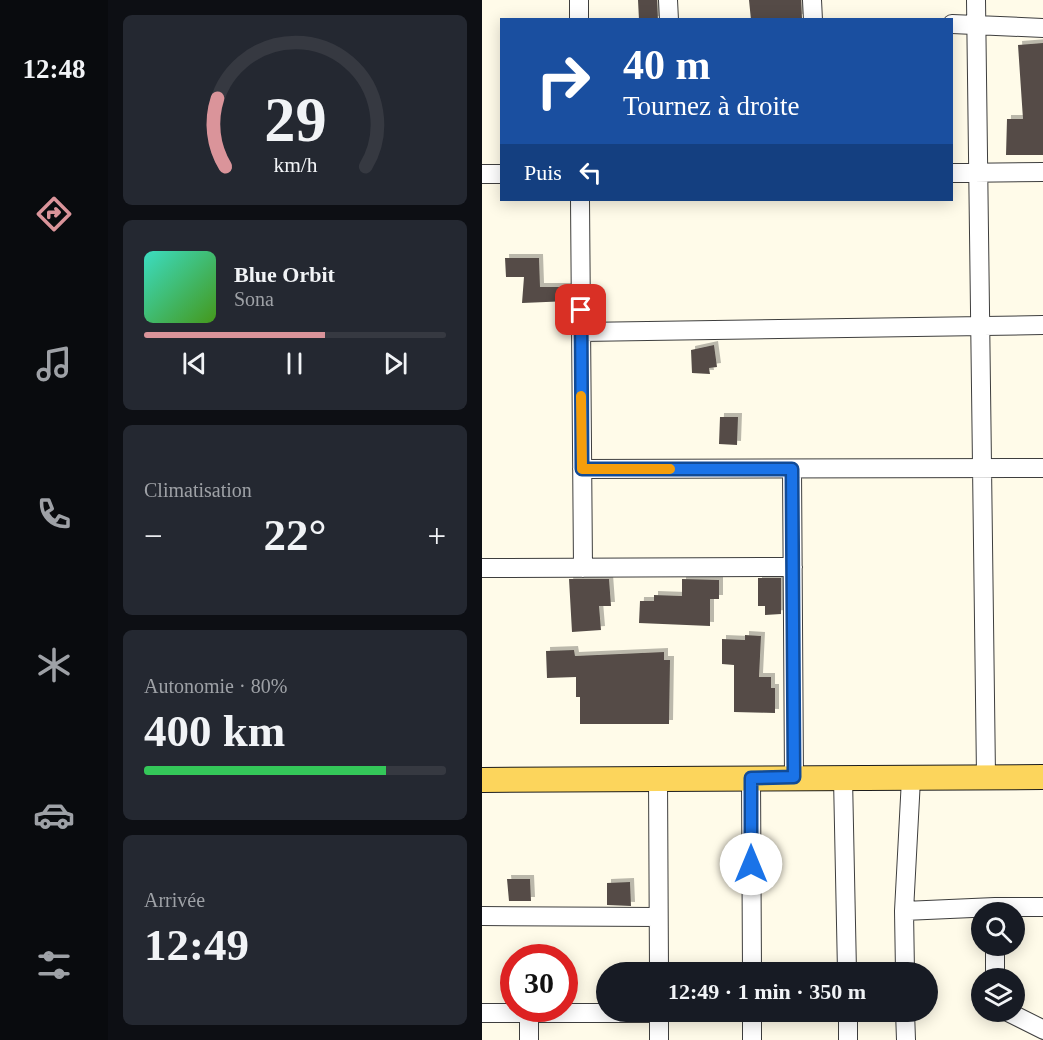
<!DOCTYPE html>
<html lang="fr">
<head>
<meta charset="utf-8">
<style>
	:root { --surface:#171b24; --page:#242831; --text:#f1f3f6; --muted:#9ea1a6; --line:#363941; --accent:#da949a }
	body { margin:0; font-family:Georgia,serif; background:var(--page); color:var(--text); height:100vh; display:flex; flex-direction:column; font-size:22px; white-space:nowrap }
	* { box-sizing:border-box; margin:0 }
	p { font-size:20px; color:var(--muted) }
	.icon { flex:none; width:33px; height:33px; fill:none; stroke:currentColor; stroke-width:2; stroke-linecap:round; stroke-linejoin:round }
	.map { position:relative; flex:1; overflow:hidden }
	.drawer { display:flex; flex-direction:column; gap:15px; padding:15px; background:#0d0f14; width:374px }
	.drawer>* { flex:none }
	.hud { position:absolute; left:18px; top:18px; width:453px; height:183px; border-radius:0px; box-shadow:0 3px 15px #0003; background:#1a4fa0; color:#fff; overflow:hidden }
	.controls { position:absolute; left:489px; top:902px; display:grid; gap:12px }
	.controls a { display:grid; place-items:center; width:54px; height:54px; border-radius:50%; background:var(--surface); box-shadow:0 3px 15px #0003; font-size:30px }
	.speed { position:absolute; left:18px; top:944px; display:flex; gap:12px; font-size:30px; font-weight:700; text-align:center }
	.speed>* { display:grid; place-content:center; width:78px; height:78px; border-radius:50%; background:var(--surface); box-shadow:0 3px 15px #0003; line-height:1 }
	.speed .limit { border:9px solid #d22; background:#fff; color:#111 }
	.pin { position:absolute; display:grid; place-items:center; width:51px; height:51px; color:#fff; margin:-26px; border-radius:12px; box-shadow:0 3px 9px #0006 }
	.me { position:absolute; width:66px; margin:-33px; rotate:0deg; stroke-linejoin:round; filter:drop-shadow(0 0 4px #0008) }
	.turn { display:flex; align-items:center; gap:21px; height:126px; padding:0 24px; font-size:27px }
	.turn .icon { width:78px; height:78px; stroke-width:2.5 }
	.turn b { display:block; font-size:42px; line-height:51px }
	.then { display:flex; align-items:center; height:57px; padding:0 24px; background:#0003; gap:12px; font-size:22px }
	.big { font-size:45px; font-weight:700; line-height:1.1 }
	.drawer .card { flex:1; display:flex; flex-direction:column; justify-content:center; gap:9px; min-width:0; padding:0 21px; border-radius:9px; background:var(--page) }
	.drawer .dial { align-items:center; gap:0 }
	.dial svg { height:156px; overflow:visible; fill:none; stroke:var(--line); stroke-width:7; stroke-linecap:round; text-anchor:middle }
	.dial text { fill:var(--text); stroke:none }
	.song { display:flex; align-items:center; gap:18px }
	.cover { width:72px; height:72px; border-radius:9px; background:linear-gradient(135deg,hsl(170 70% 55%),hsl(100 70% 35%)) }
	.played { height:6px; border-radius:3px; background:linear-gradient(90deg,var(--accent) 60%,var(--line) 60%) }
	.keys { display:flex; justify-content:space-around; direction:ltr }
	.heat { display:flex; justify-content:space-between; align-items:center; font-size:33px; direction:ltr }
	.charge { height:9px; border-radius:4px; background:linear-gradient(90deg,#34c759 80%,var(--line) 0) }
	.trip { position:absolute; left:114px; top:962px; width:342px; height:60px; border-radius:30px; background:var(--surface); box-shadow:0 3px 15px #0003; font-weight:700; line-height:60px; text-align:center }
	main { display:flex; flex:1; min-height:0 }
	.tabs { display:flex; flex-direction:column; width:108px; justify-content:space-around; align-items:center; background:#090b0e; color:var(--muted) }
	.tabs .icon { width:42px; height:42px }
	.tabs .selected { color:var(--accent) }
	.tabs b { font-size:27px; color:var(--text) }
	.map>svg:first-child { display:block }
</style>
</head>
<body>
<main>
<nav class="tabs">
<b>12:48</b>
<svg class="icon selected" aria-label="directions" viewBox="0 0 24 24"><path d="M12 3l9 9-9 9-9-9zM9 14v-3h6M13 9l2 2-2 2"/></svg>
<svg class="icon" aria-label="music" viewBox="0 0 24 24"><path d="M9 18V5l10-2v13"/><circle cx="6" cy="18" r="3"/><circle cx="16" cy="16" r="3"/></svg>
<svg class="icon" aria-label="phone" viewBox="0 0 24 24"><path d="M5 4h4l2 5-3 2q2 4 5 5l2-3 5 2v4C11 20 4 13 5 4z"/></svg>
<svg class="icon" aria-label="climate" viewBox="0 0 24 24"><path d="M12 3v18M4 7l16 10M4 17L20 7"/></svg>
<svg class="icon" aria-label="car" viewBox="0 0 24 24"><path d="M5 17H2v-5l4-1 3-4h7l3 4 3 1v5h-3M9 17h6M6 11h13"/><circle cx="7" cy="17" r="2"/><circle cx="17" cy="17" r="2"/></svg>
<svg class="icon" aria-label="filters" viewBox="0 0 24 24"><path d="M4 7h16M4 17h16"/><circle cx="9" cy="7" r="2"/><circle cx="15" cy="17" r="2"/></svg>
</nav>
<section class="drawer">
<div class="card dial"><svg viewBox="0 0 100 80">
<path d="M14 69A42 42 0 1 1 86 69"/>
<path d="M14 69A42 42 0 0 1 10 34" stroke="#da949a"/>
<text x="50" y="56" font-size="32" font-weight="700">29</text>
<text x="50" y="72" font-size="11">km/h</text>
</svg></div>
<div class="card">
<div class="song"><i class="cover"></i><div><b>Blue Orbit</b><p>Sona</p></div></div>
<div class="played"></div>
<div class="keys"><svg class="icon" aria-label="previous" viewBox="0 0 24 24"><path d="M18 5L8 12l10 7zM5 5v14"/></svg><svg class="icon" aria-label="pause" viewBox="0 0 24 24"><path d="M8 5v14M16 5v14"/></svg><svg class="icon" aria-label="next" viewBox="0 0 24 24"><path d="M6 5l10 7-10 7zM19 5v14"/></svg></div>
</div>
<div class="card"><p>Climatisation</p>
<div class="heat"><a>−</a><b class="big">22°</b><a>+</a></div>
</div>
<div class="card"><p>Autonomie · 80%</p><b class="big">400 km</b><div class="charge"></div></div>
<div class="card"><p>Arrivée</p><b class="big">12:49</b></div>
</section>
<div class="map">
<svg width="562" height="1040" viewBox="0 0 562 1040">
	<defs>
		<filter id="shadow"><feDropShadow dx="4" dy="-4" stdDeviation="0" flood-color="#0004"/></filter>
	</defs>
	<rect width="100%" height="100%" fill="#fffbe9"/>
	<!-- building -->
	<path fill="#544c47" filter="url(#shadow)" d="M156,0H175L176,20H157Z
		M267,0H319L320,18L269,20Z
		M561,43V155H524L525,119H541L536,45Z
		M23,258H57L58,287H87L88,301L40,303L42,277H24Z
		M232,345L235,367L227,368L228,374L210,373L209,350Z
		M238,417H256L255,445L237,444Z
		M276,578H299V614L283,615V606H276Z
		M87,579H127L129,606H117L119,630L90,632Z
		M200,579L237,580V599H228V626L157,623L158,601H172V595L200,596Z
		M263,635L279,636L277,677H289V688H293V713L252,712V665L240,664V639L263,640Z
		M92,650L93,656L182,652V660H188L187,724H98V697H94V677L65,678L64,651Z
		M25,879H48L49,901H27Z
		M148,882L149,906L125,905V883Z"/>
	<g fill="none" stroke-linecap="round" stroke-linejoin="round">
		<defs>
			<path id="minor" d="M97,0V20
				M186,0L187,20
				M330,0L331,20
				M494,0L504,776
				M470,24L562,28
				M470,173L562,172
				M0,174H20
				M98,200L101,568
				M99,332L562,325
				M100,469L562,468
				M310,469L312,777
				M0,568L311,567
				M176,778L177,972
				M269,778L270,972
				M361,778L365,972
				M422,911L513,907H562
				M0,916L176,917
				M423,972L422,911L429,779
				M513,978V945
				M177,1011V1040
				M270,1011V1040
				M366,1011V1040
				M423,1011L424,1040
				M524,1011L562,1030
				M0,1013H177
				M47,1013V1040"/>
			<path id="major" d="M0,780L562,777"/>
		</defs>
		<!-- minor casing -->
		<use href="#minor" stroke="#3e3e3e" stroke-width="20"/>
		<!-- major casing -->
		<use href="#major" stroke="#1c1c1c" stroke-width="26"/>
		<!-- minor -->
		<use href="#minor" stroke="#fff" stroke-width="18"/>
		<!-- major -->
		<use href="#major" stroke="#fcd55c" stroke-width="24"/>
	</g>
	<g fill="none" stroke-linecap="round" stroke-linejoin="round">
		<defs>
			<path id="route" d="M99,310L100,469H310L312,777L269,778V864"/>
		</defs>
		<!-- route casing -->
		<use href="#route" stroke="#114b97" stroke-width="15"/>
		<!-- route -->
		<use href="#route" stroke="#1a73e8" stroke-width="10"/>
		<!-- slow -->
		<path stroke="#f59e0b" stroke-width="10" d="M99,396L100,469H188"/>
	</g>
</svg>
<div class="controls">
<a><svg class="icon" aria-label="search" viewBox="0 0 24 24"><circle cx="10" cy="10" r="6"/><path d="M15 15l6 6"/></svg></a>
<a><svg class="icon" aria-label="layers" viewBox="0 0 24 24"><path d="M12 4l9 5-9 5-9-5zM3 14l9 5 9-5"/></svg></a>
</div>
<div class="speed"><div class="limit">30</div></div>
<div class="pin" style="left:99px;top:310px;background:#d93025"><svg class="icon" aria-label="arrive" viewBox="0 0 24 24"><path d="M6 21V4h12l-3 4 3 4H6"/></svg></div>
<svg class="me" style="left:269px;top:864px" viewBox="-20 -20 40 40"><circle r="19" fill="#fff"/><path d="M0-13L10 11 0 6-10 11z" fill="#1a73e8"/></svg>
<div class="trip">12:49 · 1 min · 350 m</div>
<div class="hud">
<div class="turn"><svg class="icon" aria-label="right" viewBox="0 0 24 24"><path d="M7 20v-9h11M14 6l5 5-5 5"/></svg><div><b>40 m</b>Tournez à droite</div></div>
<div class="then">Puis<svg class="icon" aria-label="left" viewBox="0 0 24 24"><path d="M17 20v-9H6M10 6l-5 5 5 5"/></svg></div>
</div>
</div>
</main>
</body>
</html>
